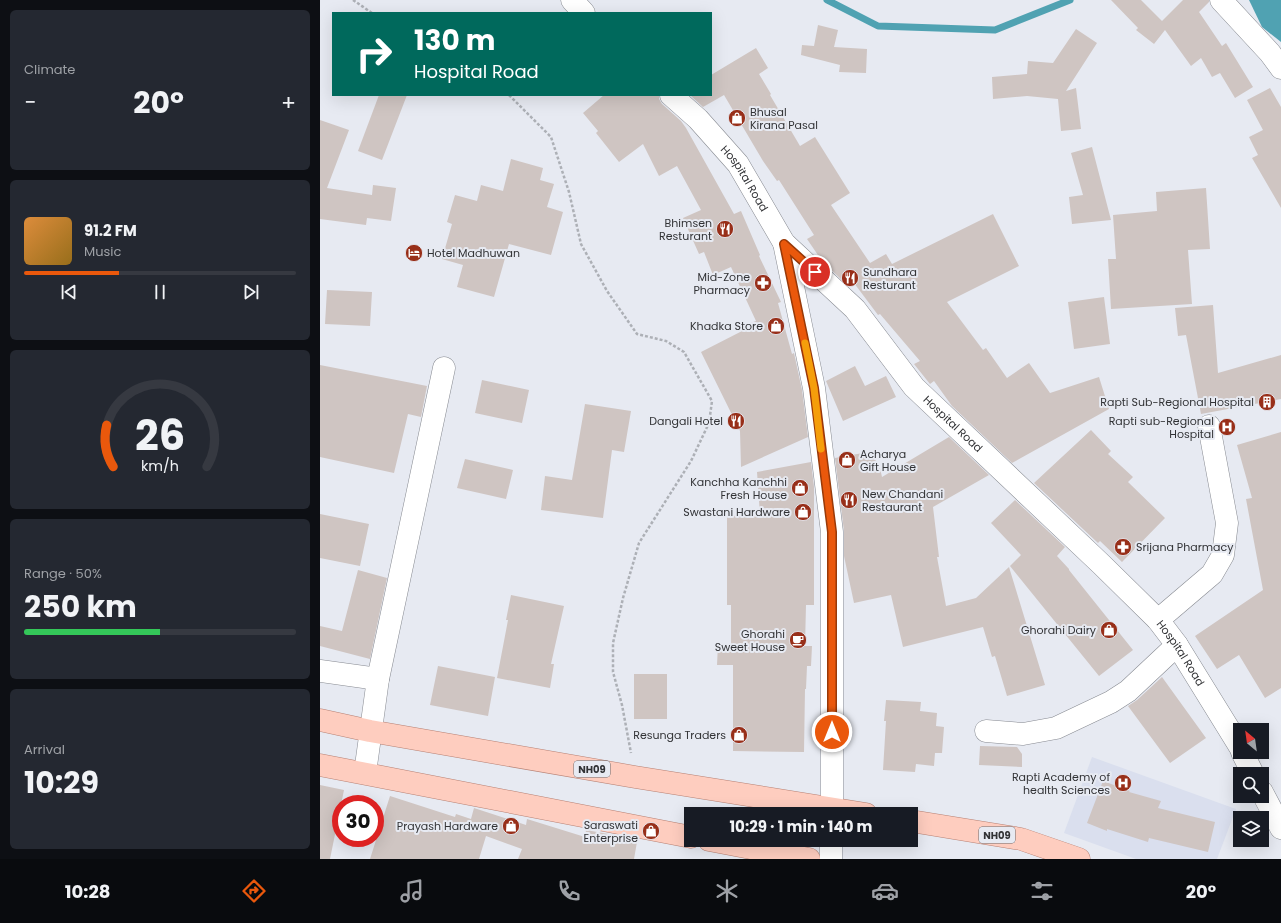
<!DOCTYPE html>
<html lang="en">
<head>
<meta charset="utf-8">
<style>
	:root { --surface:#171b24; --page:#242831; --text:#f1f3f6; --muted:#9ea1a6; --line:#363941; --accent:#ea580c }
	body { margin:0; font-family:Poppins,sans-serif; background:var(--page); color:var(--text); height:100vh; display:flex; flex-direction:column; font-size:15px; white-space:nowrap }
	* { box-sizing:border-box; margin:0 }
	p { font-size:13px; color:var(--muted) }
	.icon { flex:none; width:22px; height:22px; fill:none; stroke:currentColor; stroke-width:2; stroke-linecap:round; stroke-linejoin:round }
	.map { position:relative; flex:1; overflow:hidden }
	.side { display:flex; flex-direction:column; gap:10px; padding:10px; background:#0d0f14; width:320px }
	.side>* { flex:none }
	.guide { position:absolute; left:12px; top:12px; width:380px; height:84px; border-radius:0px; box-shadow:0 4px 16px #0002; background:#00695c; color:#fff; overflow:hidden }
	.needle { width:26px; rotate:331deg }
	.fabs { position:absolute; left:913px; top:723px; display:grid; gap:8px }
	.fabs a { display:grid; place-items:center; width:36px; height:36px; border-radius:0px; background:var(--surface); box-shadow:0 4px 16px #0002; font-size:20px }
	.speed { position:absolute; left:12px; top:795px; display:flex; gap:8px; font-size:20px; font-weight:700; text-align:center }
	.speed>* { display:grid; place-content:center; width:52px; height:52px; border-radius:50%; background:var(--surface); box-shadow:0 4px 16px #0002; line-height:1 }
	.speed .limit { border:6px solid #d22; background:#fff; color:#111 }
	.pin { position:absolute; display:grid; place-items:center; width:34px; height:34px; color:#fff; margin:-17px; border:2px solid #fff; border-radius:50%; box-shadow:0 1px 4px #0007 }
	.me { position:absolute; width:44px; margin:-22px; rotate:0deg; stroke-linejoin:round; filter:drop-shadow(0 0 3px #0008) }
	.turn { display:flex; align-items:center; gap:14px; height:84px; padding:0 16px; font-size:18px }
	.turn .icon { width:52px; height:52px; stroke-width:2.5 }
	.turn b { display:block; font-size:28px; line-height:34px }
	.big { font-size:30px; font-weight:700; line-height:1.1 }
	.side .card { flex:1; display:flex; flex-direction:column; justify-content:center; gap:6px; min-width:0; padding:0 14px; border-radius:6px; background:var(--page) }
	.side .dial { align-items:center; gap:0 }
	.dial svg { height:104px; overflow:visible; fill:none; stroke:var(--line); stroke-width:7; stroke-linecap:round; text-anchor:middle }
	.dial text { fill:var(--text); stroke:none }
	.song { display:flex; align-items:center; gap:12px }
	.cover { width:48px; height:48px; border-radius:6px; background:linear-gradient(135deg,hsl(30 70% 55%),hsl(40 70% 35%)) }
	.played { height:4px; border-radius:2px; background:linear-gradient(90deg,var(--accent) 35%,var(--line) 35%) }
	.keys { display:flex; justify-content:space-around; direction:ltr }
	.heat { display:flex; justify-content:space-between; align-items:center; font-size:22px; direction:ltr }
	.charge { height:6px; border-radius:3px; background:linear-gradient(90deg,#34c759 50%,var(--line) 0) }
	.trip { position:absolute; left:364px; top:807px; width:234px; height:40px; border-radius:0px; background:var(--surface); box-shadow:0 4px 16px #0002; font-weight:700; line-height:40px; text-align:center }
	.dock { display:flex; height:64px; justify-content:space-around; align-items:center; background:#090b0e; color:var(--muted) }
	.dock .icon { width:28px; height:28px }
	.dock .on { color:var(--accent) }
	.dock b { font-size:18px; color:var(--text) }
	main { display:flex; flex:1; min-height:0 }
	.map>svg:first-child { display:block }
</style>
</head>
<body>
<main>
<section class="side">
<div class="card"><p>Climate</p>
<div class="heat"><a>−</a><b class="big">20°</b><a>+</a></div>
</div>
<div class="card">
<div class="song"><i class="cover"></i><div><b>91.2 FM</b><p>Music</p></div></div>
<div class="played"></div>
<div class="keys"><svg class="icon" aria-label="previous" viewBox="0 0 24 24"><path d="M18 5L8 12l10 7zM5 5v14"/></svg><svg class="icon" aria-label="pause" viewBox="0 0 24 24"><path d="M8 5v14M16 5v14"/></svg><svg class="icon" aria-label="next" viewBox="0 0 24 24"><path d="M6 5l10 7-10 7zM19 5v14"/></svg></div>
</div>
<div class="card dial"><svg viewBox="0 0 100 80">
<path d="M14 69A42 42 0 1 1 86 69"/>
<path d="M14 69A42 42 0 0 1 9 37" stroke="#ea580c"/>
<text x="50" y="56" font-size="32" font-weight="700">26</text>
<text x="50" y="72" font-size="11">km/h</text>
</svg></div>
<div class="card"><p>Range · 50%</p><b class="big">250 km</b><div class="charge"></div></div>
<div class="card"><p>Arrival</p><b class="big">10:29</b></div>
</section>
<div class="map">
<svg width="961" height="859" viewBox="0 0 961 859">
	<rect width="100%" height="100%" fill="#e7eaf2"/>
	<!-- built -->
	<path fill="#dadfee" d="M772,757L916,809L897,859H816L744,833Z"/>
	<!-- water -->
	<path fill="#50a2b2" d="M929,0H961V42L942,27Z"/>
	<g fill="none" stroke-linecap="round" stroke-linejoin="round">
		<!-- stream -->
		<path stroke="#50a2b2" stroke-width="7" d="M507,0L558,26L675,30L750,0"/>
	</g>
	<!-- building -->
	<path fill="#cfc5c2" d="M791,0H821L842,21L863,0H889V2L879,12L902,46L906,43L933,87L915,98L900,73L892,77L881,58L871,66L845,30L834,44L816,30L818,28Z
		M498,25L518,30L514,47L547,49L546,73L519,72L520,65L481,55L482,45L494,46Z
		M756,29L777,43L746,91L756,88L761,129L741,131L738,99L707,96L673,99L672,77L707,74L708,61L733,63Z
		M436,48L448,68L439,74L451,94L450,95L480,146L495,137L530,193L511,205L550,263L566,254L572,264L673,214L699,266L627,302L663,350L666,348L687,378L709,363L730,393L779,377L789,409L692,463L632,406L614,381L610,384L594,364L600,361L560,314L558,315L534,283L528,286L502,261L487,239L494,235L459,180L457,181L443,161L404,95L383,107L370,95H391V75Z
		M950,88L961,107V208L932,158L938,155L929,137L943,130L927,100Z
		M59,95H87L62,160L38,151Z
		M284,95H339V99L342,104L361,121L366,128L414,214L421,211L440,255L439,256L461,302L458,303L472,354L474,353L482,390L488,437L421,467L420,431L381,352L426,329L425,325L436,321L411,267L393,275L384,252L379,254L363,218L381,210L357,166L339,176L323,144L299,162L276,133L278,131L263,113Z
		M0,120L29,130L7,188L52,195L53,185L76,188L71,221L47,218L46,225L0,219Z
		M772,147L791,220L752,224L749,197L763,195L751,153Z
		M191,159L223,168L220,180L234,184L227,207L243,212L231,255L189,244L174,297L137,287L143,265L122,259L132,224L127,222L135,195L157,201L161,185L183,191Z
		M886,188L890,249L868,250L872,304L791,309L788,259H796L793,215L837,211L836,192Z
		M7,290L52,292L50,326L5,324Z
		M784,297L790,344L754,349L748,302Z
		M893,305L898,373L961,355V399L881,414L866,335L858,336L855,308Z
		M0,365L107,386L101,417L88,414L74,473L0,457Z
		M535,366L545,386L566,376L576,397L523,421L506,381Z
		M162,380L209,390L202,423L155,413Z
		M265,404L311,411L304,452L292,450L283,518L221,510L225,476L252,480Z
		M771,430L791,451L788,454L813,477L808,482L845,518L802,562L780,541L778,543L763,529L714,483Z
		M961,432V688L945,698L919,655L897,669L875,636L943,590L926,499L932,498L917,445Z
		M629,437L669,475L613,507L619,557H617L626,606L656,598L689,567L725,685L687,696L675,656L672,657L663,627L583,647L571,595L534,603L524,556V531L515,458L554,451L557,469L560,468L562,477Z
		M145,459L193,470L186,499L137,488Z
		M491,462L494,487V605H486L485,646H492L491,666H487L486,689H485L484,752L413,751V665H397L398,644L411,645V605H407V516L440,515L437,472Z
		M695,500L745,547L737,556L749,569V570L813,650L779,676L690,566L701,555L671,523Z
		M0,514L49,524L40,566L0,558Z
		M38,570L67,578L50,659L0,646V626L22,631Z
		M191,595L244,606L231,664H234L230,688L177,678L188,620H186Z
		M118,666L175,677L168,716L110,705Z
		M314,674H347V719H314Z
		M842,677L886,738L850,763L808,706L817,700Z
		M566,700L601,702L600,711L617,713L616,726L624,727L622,753H615L614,766L596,764L595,772L563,770L566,721H564Z
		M660,746L697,747L702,754V767L659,765Z
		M783,781L810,791L809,792L841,801L838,808L895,822L888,852L829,838L828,842L787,829V831L767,823Z
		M0,785L24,790L10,859H0Z
		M70,796L135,817L136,814L151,819L154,808L206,825L207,819L265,837L266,830L300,836L299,839L317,842L314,859H198L202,849L166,836L159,859H50Z"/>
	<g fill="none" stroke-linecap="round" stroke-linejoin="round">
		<defs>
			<g id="minor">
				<path d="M252,0L264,13"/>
				<path d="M901,0L950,53L961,68"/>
				<path id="s1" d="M351,95L378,119L418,164L464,243L535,309L594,387L781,564L838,620L857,645L920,747"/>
				<path d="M464,243L494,388L512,532V814"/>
				<path d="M838,620L892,574L903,555L907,523L889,426"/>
				<path d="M0,671L58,679"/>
				<path d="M666,731L703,734L736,728L791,702L808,691L857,645"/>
				<path d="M922,752L933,774"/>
				<path d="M45,773L58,679L124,368"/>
				<path d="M942,792L961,828"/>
				<path d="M511,859V840"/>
			</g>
			<path id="major" d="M0,720L50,731L315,777L546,814
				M0,765L371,837
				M591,821L701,839L759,859
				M389,840L489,859"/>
		</defs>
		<!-- minor casing -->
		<use href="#minor" stroke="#878a91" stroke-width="23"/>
		<!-- major casing -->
		<use href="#major" stroke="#b68174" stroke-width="23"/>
		<!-- path -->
		<path stroke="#adb0b6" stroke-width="2.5" stroke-dasharray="3 2" stroke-linecap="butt" d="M33,0L52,13
			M189,95L231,137L249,192L261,244L287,291L317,334L346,341L364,352L392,401L389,423L371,461L319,543L303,598L293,643V672L302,705L311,753"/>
		<!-- minor -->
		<use href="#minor" stroke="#fff" stroke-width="22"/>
		<!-- major -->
		<use href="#major" stroke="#fecdbf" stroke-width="22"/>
	</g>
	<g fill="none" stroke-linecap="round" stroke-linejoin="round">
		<defs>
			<path id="route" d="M495,272L464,244L494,388L512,532V732"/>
		</defs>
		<!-- route casing -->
		<use href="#route" stroke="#983908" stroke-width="10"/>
		<!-- route -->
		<use href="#route" stroke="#ea580c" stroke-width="7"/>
		<!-- slow -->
		<path stroke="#f59e0b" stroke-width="7" d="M485,343L494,388L501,449"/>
	</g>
	<!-- icons -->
	<defs>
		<symbol id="shop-disc" viewBox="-11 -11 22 22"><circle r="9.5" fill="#982f19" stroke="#e7eaf2"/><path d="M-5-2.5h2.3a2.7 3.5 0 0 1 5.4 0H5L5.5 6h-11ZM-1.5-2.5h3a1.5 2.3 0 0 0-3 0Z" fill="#fff"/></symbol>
		<symbol id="restaurant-disc" viewBox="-11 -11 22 22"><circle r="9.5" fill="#982f19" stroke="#e7eaf2"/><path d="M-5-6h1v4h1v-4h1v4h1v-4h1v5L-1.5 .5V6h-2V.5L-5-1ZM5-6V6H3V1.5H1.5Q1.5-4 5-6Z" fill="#fff"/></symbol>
		<symbol id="hotel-disc" viewBox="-11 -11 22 22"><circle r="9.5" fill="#982f19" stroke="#e7eaf2"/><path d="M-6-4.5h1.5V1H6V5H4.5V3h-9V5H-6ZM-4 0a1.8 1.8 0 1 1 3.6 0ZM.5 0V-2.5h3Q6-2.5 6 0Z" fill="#fff"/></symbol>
		<symbol id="pharmacy-disc" viewBox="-11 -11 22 22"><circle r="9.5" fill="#982f19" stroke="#e7eaf2"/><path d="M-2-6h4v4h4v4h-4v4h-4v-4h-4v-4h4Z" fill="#fff"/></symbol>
		<symbol id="building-disc" viewBox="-11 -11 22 22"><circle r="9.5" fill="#982f19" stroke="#e7eaf2"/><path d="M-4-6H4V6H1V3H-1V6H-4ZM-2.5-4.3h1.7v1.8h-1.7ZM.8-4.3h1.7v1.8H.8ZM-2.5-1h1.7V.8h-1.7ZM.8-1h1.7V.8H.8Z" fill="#fff"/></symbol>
		<symbol id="hospital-disc" viewBox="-11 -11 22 22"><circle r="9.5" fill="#982f19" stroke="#e7eaf2"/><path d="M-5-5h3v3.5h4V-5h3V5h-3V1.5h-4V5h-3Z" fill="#fff"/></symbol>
		<symbol id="cafe-disc" viewBox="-11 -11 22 22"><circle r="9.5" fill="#982f19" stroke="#e7eaf2"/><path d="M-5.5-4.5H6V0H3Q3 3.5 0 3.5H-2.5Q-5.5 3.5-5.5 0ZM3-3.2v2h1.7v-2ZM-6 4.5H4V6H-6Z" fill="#fff"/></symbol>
	</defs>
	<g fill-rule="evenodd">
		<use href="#shop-disc" x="407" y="108" width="20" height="20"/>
		<use href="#restaurant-disc" x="395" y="219" width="20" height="20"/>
		<use href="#hotel-disc" x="84" y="243" width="20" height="20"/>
		<use href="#restaurant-disc" x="520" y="268" width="20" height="20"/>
		<use href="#pharmacy-disc" x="433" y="273" width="20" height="20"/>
		<use href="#shop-disc" x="446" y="316" width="20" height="20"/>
		<use href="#building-disc" x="937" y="392" width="20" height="20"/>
		<use href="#restaurant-disc" x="406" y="411" width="20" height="20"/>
		<use href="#hospital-disc" x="897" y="417" width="20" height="20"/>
		<use href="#shop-disc" x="517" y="450" width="20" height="20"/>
		<use href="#shop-disc" x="470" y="478" width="20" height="20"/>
		<use href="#restaurant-disc" x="519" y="490" width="20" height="20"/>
		<use href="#shop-disc" x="473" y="502" width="20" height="20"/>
		<use href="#pharmacy-disc" x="793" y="537" width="20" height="20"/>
		<use href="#shop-disc" x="779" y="620" width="20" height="20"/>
		<use href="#cafe-disc" x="468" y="630" width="20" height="20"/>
		<use href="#shop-disc" x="409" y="725" width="20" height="20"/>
		<use href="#hospital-disc" x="793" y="773" width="20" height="20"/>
		<use href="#shop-disc" x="181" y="816" width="20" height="20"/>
		<use href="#shop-disc" x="321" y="821" width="20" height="20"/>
	</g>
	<g text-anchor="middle" stroke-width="4" stroke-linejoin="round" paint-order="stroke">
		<!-- shield labels -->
		<g fill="#e7eaf2" stroke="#686a6e" stroke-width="1">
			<rect x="254" y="761" width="36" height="16" rx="3"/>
			<rect x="659" y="827" width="36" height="16" rx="3"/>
		</g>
		<g font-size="10" font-weight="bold" fill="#323336">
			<text x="272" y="773">NH09</text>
			<text x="677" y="839">NH09</text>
		</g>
		<!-- poi labels -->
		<g font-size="11" fill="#323336" stroke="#e7eaf2" text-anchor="end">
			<text x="430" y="116" text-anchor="start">Bhusal<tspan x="430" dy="13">Kirana Pasal</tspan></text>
			<text x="392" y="227">Bhimsen<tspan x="392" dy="13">Resturant</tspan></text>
			<text x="107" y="257" text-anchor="start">Hotel Madhuwan</text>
			<text x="543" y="276" text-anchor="start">Sundhara<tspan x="543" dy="13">Resturant</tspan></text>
			<text x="430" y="281">Mid-Zone<tspan x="430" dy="13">Pharmacy</tspan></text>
			<text x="443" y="330">Khadka Store</text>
			<text x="934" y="406">Rapti Sub-Regional Hospital</text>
			<text x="403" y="425">Dangali Hotel</text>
			<text x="894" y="425">Rapti sub-Regional<tspan x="894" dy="13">Hospital</tspan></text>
			<text x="540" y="458" text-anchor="start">Acharya<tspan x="540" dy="13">Gift House</tspan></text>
			<text x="467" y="486">Kanchha Kanchhi<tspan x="467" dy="13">Fresh House</tspan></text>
			<text x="542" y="498" text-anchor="start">New Chandani<tspan x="542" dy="13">Restaurant</tspan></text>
			<text x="470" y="516">Swastani Hardware</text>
			<text x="816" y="551" text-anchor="start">Srijana Pharmacy</text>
			<text x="776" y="634">Ghorahi Dairy</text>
			<text x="465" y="638">Ghorahi<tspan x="465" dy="13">Sweet House</tspan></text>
			<text x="406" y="739">Resunga Traders</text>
			<text x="790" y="781">Rapti Academy of<tspan x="790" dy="13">health Sciences</tspan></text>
			<text x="318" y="829">Saraswati<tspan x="318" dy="13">Enterprise</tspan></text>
			<text x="178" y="830">Prayash Hardware</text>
		</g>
		<!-- street labels -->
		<g font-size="11" fill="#323336" stroke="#e7eaf2">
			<text dy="4" stroke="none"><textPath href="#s1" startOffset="112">Hospital Road</textPath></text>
			<text dy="4" stroke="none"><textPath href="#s1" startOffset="436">Hospital Road</textPath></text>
			<text dy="4" stroke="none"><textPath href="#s1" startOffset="760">Hospital Road</textPath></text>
		</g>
	</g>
</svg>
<div class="fabs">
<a><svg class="needle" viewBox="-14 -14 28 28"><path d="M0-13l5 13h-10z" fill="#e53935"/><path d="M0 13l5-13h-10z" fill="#9ea1a6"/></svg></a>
<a><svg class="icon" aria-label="search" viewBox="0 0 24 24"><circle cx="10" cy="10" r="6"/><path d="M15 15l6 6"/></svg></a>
<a><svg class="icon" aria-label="layers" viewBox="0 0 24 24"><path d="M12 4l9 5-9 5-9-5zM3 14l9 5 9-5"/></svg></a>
</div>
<div class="speed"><div class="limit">30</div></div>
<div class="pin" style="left:495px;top:272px;background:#d93025"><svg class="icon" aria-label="arrive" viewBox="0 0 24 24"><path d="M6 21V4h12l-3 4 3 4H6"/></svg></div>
<svg class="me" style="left:512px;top:732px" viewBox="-20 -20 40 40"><circle r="17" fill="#ea580c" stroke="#fff" stroke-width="3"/><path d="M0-11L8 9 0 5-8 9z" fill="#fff"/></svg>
<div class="trip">10:29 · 1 min · 140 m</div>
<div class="guide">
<div class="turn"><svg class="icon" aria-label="right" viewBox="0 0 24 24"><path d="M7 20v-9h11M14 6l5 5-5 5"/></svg><div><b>130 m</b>Hospital Road</div></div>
</div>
</div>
</main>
<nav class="dock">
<b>10:28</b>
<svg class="icon on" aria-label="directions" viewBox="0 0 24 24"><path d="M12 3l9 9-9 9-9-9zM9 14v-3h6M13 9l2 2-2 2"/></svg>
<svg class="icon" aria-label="music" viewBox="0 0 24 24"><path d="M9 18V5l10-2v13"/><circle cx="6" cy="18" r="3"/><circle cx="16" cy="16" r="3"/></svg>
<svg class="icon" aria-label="phone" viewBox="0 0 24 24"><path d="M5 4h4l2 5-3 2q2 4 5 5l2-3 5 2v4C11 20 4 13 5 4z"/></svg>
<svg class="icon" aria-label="climate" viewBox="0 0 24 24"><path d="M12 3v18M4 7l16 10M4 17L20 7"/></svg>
<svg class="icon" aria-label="car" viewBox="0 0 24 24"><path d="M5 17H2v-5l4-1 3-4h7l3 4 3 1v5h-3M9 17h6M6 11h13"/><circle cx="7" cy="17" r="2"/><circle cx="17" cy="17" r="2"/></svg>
<svg class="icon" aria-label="filters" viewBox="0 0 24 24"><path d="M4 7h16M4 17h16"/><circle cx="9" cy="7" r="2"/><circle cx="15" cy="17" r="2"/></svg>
<b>20°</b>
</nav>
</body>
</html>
